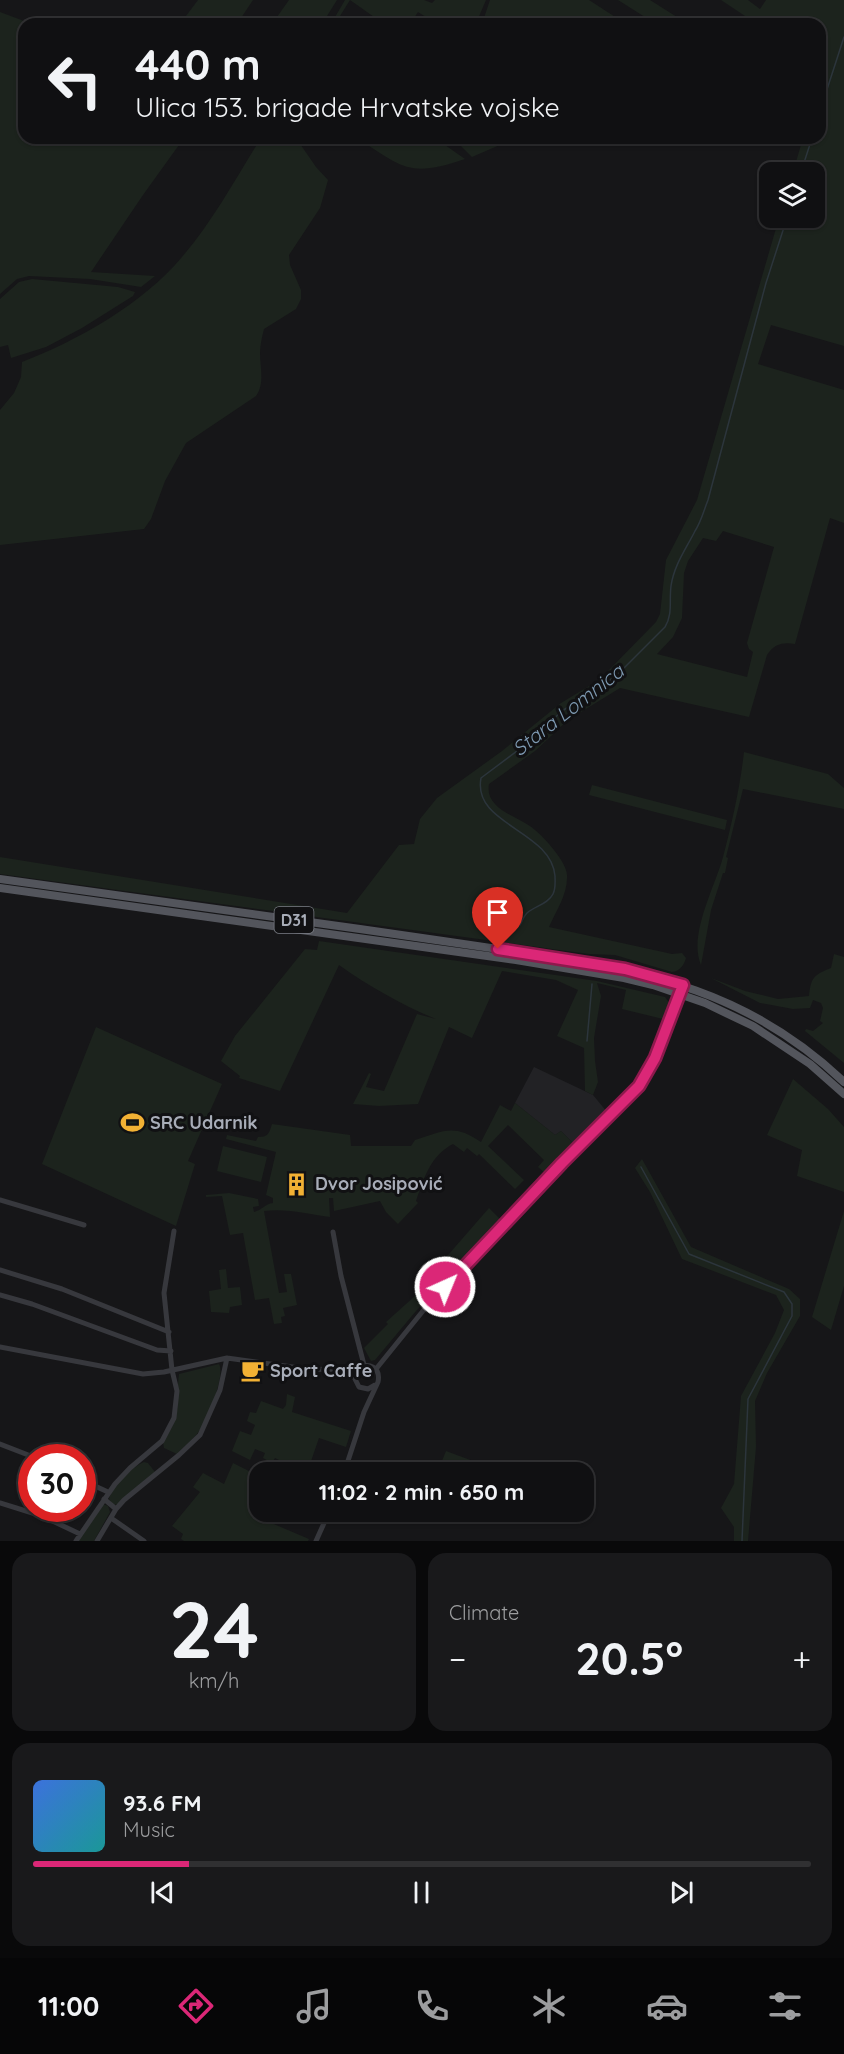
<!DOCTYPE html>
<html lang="en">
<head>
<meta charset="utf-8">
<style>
	:root { --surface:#101012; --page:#19191b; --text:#f1f3f6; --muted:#9c9d9f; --line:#303032; --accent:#db2777 }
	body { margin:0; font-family:Quicksand,sans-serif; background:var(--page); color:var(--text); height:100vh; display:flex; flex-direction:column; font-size:22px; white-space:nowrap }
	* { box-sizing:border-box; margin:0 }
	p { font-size:20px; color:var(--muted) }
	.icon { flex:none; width:33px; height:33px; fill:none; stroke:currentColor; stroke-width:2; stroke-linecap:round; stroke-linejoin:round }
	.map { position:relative; height:1541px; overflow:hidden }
	.side { display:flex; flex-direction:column; gap:12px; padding:12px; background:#09090a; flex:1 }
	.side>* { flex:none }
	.hud { position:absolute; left:18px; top:18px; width:808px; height:126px; border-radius:18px; box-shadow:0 2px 4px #0004,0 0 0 2px var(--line); background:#101012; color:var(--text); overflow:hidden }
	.buttons { position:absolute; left:759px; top:162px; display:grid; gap:12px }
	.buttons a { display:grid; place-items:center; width:66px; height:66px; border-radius:12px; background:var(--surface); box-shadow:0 2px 4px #0004,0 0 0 2px var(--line); font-size:30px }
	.speed { position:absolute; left:18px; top:1444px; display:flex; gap:12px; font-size:30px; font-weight:700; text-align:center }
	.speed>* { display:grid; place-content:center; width:78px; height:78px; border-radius:50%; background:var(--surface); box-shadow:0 2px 4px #0004,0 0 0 2px var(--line); line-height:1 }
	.speed .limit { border:9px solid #d22; background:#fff; color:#111 }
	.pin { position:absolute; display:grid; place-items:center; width:51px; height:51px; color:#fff; margin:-62px -26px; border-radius:50% 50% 50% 0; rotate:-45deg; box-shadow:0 0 6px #0007 }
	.pin .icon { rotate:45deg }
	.me { position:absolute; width:66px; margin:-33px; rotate:44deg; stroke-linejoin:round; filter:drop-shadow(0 0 4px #0008) }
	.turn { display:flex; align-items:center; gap:21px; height:126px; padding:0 18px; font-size:27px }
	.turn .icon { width:78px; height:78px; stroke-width:2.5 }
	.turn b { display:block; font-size:42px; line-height:51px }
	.big { font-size:45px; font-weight:700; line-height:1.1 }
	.side .card { flex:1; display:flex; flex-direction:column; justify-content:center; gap:9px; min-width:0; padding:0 21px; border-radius:18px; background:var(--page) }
	.side .dial { align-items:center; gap:0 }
	.dial b { font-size:78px; line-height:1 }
	.song { display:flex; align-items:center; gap:18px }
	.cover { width:72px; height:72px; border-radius:9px; background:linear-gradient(135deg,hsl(220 70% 55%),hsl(180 70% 35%)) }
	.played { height:6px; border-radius:3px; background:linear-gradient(90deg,var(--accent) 20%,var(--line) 20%) }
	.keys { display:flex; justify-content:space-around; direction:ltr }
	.heat { display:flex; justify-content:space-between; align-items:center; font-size:33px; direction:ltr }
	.side .tiles { flex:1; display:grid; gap:12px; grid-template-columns:1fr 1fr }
	.card:last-child { grid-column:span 2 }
	.trip { position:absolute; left:249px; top:1462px; width:345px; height:60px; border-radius:18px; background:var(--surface); box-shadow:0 2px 4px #0004,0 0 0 2px var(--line); font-weight:700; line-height:60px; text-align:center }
	.tab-bar { display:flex; height:96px; justify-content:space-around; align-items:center; background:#060607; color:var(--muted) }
	.tab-bar .icon { width:42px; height:42px }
	.tab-bar .on { color:var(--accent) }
	.tab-bar b { font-size:27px; color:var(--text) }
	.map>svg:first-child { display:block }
</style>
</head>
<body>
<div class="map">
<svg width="844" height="1541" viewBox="0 0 844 1541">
	<rect width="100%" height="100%" fill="#161618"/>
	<!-- built -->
	<path fill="#222225" d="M534,1067L593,1095L607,1112L574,1144L561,1131L555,1135L515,1103Z"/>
	<!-- green -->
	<path fill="#1c231d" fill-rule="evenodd" d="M198,0H253L237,24H180Z
		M289,0H337L322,24H272Z
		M345,0H424L432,3L435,0H486L477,21L474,22L475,24H437L418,12L410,24H384L350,0L335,24H331Z
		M490,0H589L626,24H482Z
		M618,0H650L688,24H656Z
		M721,0H748L760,9L766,0H844V346L771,325L758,364L844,390V523L830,518L795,644C783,642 774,644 767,655L749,717L620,688L568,720L535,751L489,784C484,810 521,817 535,830C545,838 567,863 567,875C568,894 556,911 549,927L672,954L682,953L686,958C684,965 680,971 672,972L615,955L589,954L0,874V857L347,913L399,845L414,844L420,819L437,798L502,751L561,703L594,683L609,670L656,622L660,614L666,560L697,500L779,218H814V172H793L803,138H820V24H749L751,20ZM723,531L774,547L747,643L749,649L753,652L747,677L657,654L673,637L682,618L684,573L688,561L703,538L716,541Z
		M0,12L32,24H24V138H184L143,195L91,272L155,276L141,287L90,279L29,276L17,279L0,294Z
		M261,138H296L316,167L328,180L320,208L289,255L290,265L301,290V299L296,309L264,329C262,337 260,345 260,353C260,368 265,383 256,396L186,443L165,481L151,519L144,529L0,545V410L14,393L18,384L21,377L22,362C77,341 144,303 182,257C213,221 236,178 261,138Z
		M357,138H435L465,159C410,178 403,168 357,138Z
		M453,138H554L502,144L472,157Z
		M32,279L118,287L135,292L133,296L82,328L46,347L11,358L8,345L0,347V299L19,282Z
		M744,752L828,774L844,788V809L743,789L726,857L728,858L725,873H723L711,910L701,965C688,935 715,887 723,857C732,823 740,787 744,752Z
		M592,785L727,820L725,830L589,795Z
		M319,941L597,981L665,997L670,1004L663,1019L622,1009L626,990L597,983L601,996L594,1038L595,1061L598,1082L593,1095L585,1091L584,1048L557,1036L578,990L556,980L502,971L472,1038L449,1027L418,1104L379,1106L353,1104L369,1073L371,1074L366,1087L384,1091L417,1014L436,1019C402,1005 370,987 339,965L280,1091L239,1078L240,1076L221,1061L235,1036L305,949L317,950Z
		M834,954L844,957V1063L805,1031L806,1029L813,1031L823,1023L820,1021L823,1008L821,1003L813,1000L810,1008L793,1009L760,1003L711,978L745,991L778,999L809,996C811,978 813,975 831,968Z
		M96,1027L222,1084L188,1161L195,1164L176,1226L42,1164Z
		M793,1079L828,1109L844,1127V1192L797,1176L802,1150L767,1135Z
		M515,1103L555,1135L561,1131L574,1144L546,1174L538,1167L544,1160L508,1125L488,1146L524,1180L515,1189L479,1154L477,1156L467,1148L464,1152L453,1144C430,1156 424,1178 416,1201L418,1203L398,1224L386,1212L380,1201L334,1211L333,1198H329L330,1217C307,1214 287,1208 264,1211L279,1293L287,1292L284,1274H291L297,1305L283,1308L285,1316L281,1317L282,1323L274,1324L269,1298L255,1300L243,1233L230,1235L222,1196L206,1197V1195L229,1193L258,1199L259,1206L253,1207L254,1212C262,1210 265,1204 273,1203V1198L266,1195L276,1152L226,1139L227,1135L256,1141L258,1137C268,1137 269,1134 272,1124L350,1135L351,1146H411L415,1140C443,1131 454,1123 481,1142L500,1105L511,1111Z
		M223,1146L267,1157L261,1182L217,1171Z
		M642,1159L691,1247L789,1289L800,1299V1316L767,1373L755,1401L756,1447L748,1541H734V1527L721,1508L734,1484L741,1396L775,1333L784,1310L776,1295L682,1259L650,1192L635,1168Z
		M489,1208L502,1221L416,1311L375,1360L371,1361L364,1348L388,1324L386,1322L416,1295L415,1293Z
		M844,1211V1286L831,1330L812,1317Z
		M226,1269L228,1288L240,1287L242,1305L230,1307L229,1313L211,1312L209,1291L221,1289L219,1270Z
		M219,1364C226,1376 206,1423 197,1434C192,1441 183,1447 177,1454L164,1448L163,1442C184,1413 175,1404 179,1374Z
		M287,1394L295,1397L292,1412L351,1431L346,1447L319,1438L309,1467L304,1464L302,1466L297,1464L293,1473H287L290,1469L286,1467L287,1464L275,1458L272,1463L263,1458L265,1453L255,1449L250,1460L232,1451L240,1431L251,1435L255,1425L247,1421L250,1412L256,1413L261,1401L283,1409L286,1405Z
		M446,1451L473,1461L468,1473H446L447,1468L440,1466Z
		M144,1462L148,1463L155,1472L118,1504L113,1505L109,1499C113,1485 130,1468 144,1462Z
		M233,1463L259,1476L260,1512H274L269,1522L309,1539L308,1541H184L181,1539L183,1534L172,1526L200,1492L193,1487L203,1473L224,1484Z
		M103,1504L108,1506L110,1512L94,1541H78Z"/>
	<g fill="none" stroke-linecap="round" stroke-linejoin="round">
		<!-- stream -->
		<path stroke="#2c353c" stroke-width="1.5" d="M820,111L844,37
			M801,172L812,138
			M520,925C522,921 524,916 527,913C535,906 548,904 553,894C556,888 555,882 555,876C551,830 472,825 481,778L529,742L562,711L615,677L665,627C673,614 669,601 671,586C674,565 686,549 695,531C701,522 704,510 708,500L766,283L787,218
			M587,1041L592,984
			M641,1167L689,1254L784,1292L792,1304V1316L748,1399L742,1541"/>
		<!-- street -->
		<path stroke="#37383d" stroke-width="5" d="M0,1200L84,1225
			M333,1232L341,1276L364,1365
			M0,1270L62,1289L169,1332
			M0,1295L32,1304L157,1350L171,1351
			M0,1347L143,1374L164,1372L227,1358L300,1368L348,1371L355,1375
			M376,1369L431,1301L562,1163L639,1086L655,1058L683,985
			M0,1444L36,1458
			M344,1473L364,1412L378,1382C381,1368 369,1361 357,1369L355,1379L359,1387L368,1389L375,1385
			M82,1480L108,1492
			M104,1499L116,1509
			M0,1503L42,1516L80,1534
			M111,1518L144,1541
			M76,1541L115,1484L130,1468L162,1441L174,1418L177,1391L172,1370L164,1293L174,1231
			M97,1541L116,1509L124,1500L179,1455L200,1435L220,1390L227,1358
			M316,1541L329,1512"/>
		<!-- primary -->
		<path stroke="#53555c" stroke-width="8" d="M0,879C120,896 240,913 360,929C415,937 471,945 526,953C649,971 750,992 844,1082
			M0,888L516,960L624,978L653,985L705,1003L753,1026L810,1064L844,1094"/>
	</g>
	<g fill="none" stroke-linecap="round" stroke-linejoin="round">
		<defs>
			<path id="route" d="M445,1287L562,1163L639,1086L655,1058L683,985L625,969L498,949"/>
		</defs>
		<!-- route casing -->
		<use href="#route" stroke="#8e194d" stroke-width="15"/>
		<!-- route -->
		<use href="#route" stroke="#db2777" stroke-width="10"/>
	</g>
	<!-- icons -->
	<defs>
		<symbol id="stadium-bare" viewBox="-9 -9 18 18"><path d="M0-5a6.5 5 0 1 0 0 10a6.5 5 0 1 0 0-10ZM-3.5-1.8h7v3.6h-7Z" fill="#f2b134" stroke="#111113" stroke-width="2.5" paint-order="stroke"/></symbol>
		<symbol id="building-bare" viewBox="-9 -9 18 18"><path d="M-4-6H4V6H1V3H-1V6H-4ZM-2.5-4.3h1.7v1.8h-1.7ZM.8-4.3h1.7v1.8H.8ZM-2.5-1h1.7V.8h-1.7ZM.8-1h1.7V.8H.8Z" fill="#f2b134" stroke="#111113" stroke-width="2.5" paint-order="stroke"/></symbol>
		<symbol id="cafe-bare" viewBox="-9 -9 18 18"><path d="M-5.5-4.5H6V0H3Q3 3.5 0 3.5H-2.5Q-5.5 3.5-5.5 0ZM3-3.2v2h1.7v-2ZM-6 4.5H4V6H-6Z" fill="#f2b134" stroke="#111113" stroke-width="2.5" paint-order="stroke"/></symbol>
	</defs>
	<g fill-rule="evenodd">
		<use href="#stadium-bare" x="116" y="1106" width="33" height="33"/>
		<use href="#building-bare" x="280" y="1168" width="33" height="33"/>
		<use href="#cafe-bare" x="236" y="1354" width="33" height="33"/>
	</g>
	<g text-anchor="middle" stroke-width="6" stroke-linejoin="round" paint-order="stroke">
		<!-- shield labels -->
		<rect fill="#111113" stroke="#7b7e86" stroke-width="1.5" x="274.5" y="907" width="39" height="26" rx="4.5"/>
		<g font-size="16" font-weight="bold" fill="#a8adb8">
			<text x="294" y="926">D31</text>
		</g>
		<!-- poi labels -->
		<g font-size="18" font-weight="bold" fill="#a8adb8" stroke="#111113" text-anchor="start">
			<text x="150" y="1129">SRC Udarnik</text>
			<text x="315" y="1190">Dvor Josipović</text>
			<text x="270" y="1377">Sport Caffe</text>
		</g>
		<!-- water labels -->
		<g font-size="20" font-style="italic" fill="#7f9bb3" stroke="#111113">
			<text transform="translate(568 710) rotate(-38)" y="7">Stara Lomnica</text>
		</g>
	</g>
</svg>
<div class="buttons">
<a><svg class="icon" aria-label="layers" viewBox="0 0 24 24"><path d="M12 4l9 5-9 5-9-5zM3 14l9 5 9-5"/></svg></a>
</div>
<div class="speed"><div class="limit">30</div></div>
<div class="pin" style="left:498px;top:949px;background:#d93025"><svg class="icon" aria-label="arrive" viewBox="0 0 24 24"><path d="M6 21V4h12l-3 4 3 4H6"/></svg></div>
<svg class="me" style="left:445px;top:1287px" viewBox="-20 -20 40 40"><circle r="17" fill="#db2777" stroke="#fff" stroke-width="3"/><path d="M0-11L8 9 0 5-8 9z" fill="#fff"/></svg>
<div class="trip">11:02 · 2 min · 650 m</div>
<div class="hud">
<div class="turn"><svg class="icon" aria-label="left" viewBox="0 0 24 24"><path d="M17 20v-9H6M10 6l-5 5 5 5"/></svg><div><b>440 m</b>Ulica 153. brigade Hrvatske vojske</div></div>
</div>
</div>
<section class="side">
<div class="tiles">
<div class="card dial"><b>24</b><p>km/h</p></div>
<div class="card"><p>Climate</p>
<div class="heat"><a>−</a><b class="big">20.5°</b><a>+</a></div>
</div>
<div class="card">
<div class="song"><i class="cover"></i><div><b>93.6 FM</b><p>Music</p></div></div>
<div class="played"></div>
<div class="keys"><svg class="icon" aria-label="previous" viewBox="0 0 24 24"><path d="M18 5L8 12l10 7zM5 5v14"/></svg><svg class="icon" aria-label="pause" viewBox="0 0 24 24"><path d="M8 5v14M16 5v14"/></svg><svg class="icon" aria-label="next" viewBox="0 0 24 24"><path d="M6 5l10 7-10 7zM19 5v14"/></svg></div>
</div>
</div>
</section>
<nav class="tab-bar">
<b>11:00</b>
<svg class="icon on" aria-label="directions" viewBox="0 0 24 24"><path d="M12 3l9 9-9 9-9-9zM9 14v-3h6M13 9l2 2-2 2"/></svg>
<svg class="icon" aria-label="music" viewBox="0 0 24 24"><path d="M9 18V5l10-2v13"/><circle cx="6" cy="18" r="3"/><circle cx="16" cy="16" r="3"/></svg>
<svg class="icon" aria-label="phone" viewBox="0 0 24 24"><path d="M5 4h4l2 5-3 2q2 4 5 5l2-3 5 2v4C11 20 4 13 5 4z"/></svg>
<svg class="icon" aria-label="climate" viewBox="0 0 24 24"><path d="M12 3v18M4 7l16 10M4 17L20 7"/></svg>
<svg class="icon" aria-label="car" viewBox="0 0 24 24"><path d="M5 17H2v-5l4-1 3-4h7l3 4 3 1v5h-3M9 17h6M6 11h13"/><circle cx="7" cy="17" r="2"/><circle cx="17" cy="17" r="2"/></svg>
<svg class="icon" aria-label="filters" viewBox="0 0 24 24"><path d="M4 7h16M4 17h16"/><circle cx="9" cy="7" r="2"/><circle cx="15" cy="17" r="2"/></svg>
</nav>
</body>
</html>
